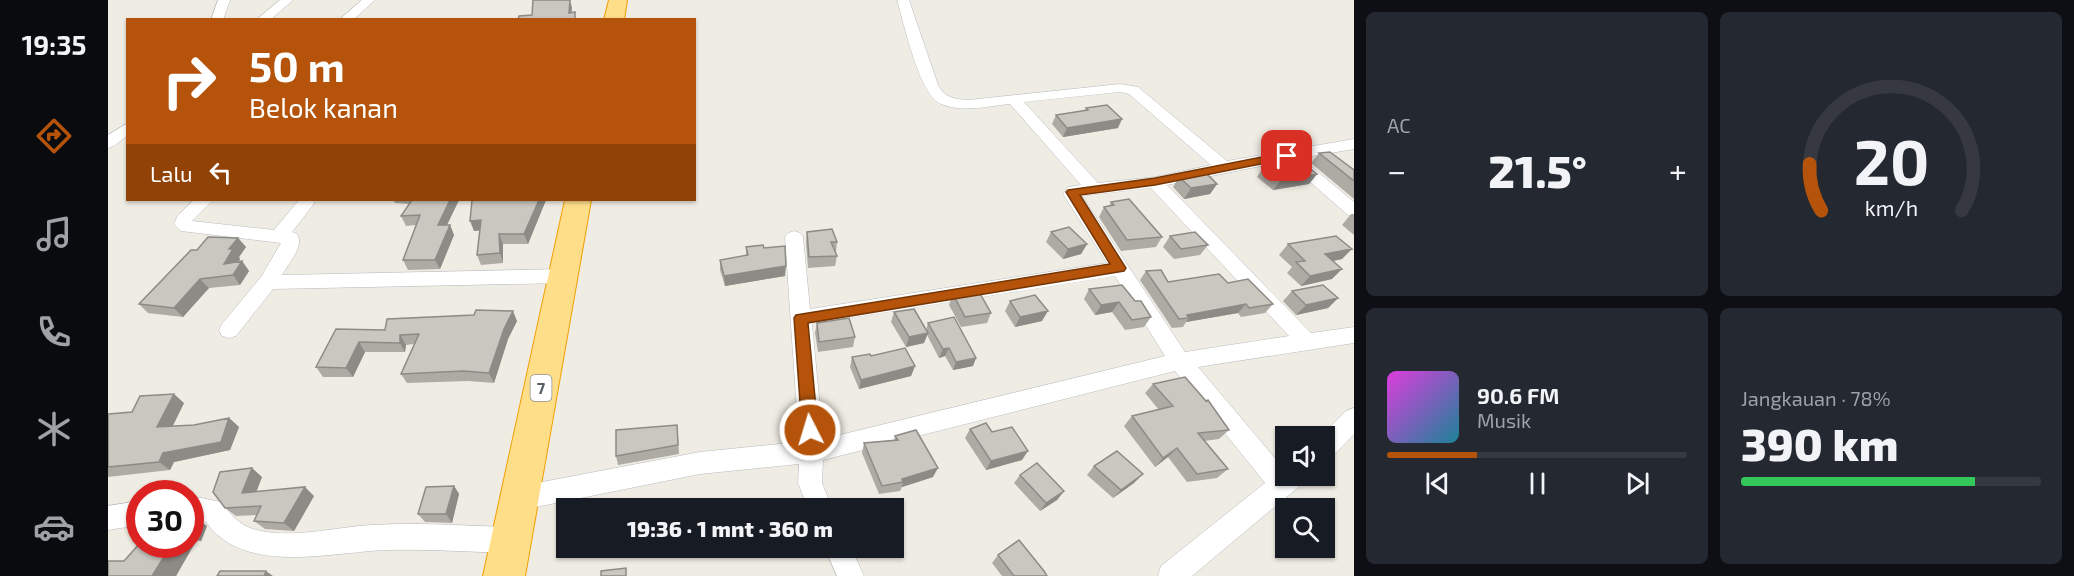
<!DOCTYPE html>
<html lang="id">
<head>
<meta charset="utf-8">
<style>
	:root { --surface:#171b24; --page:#242831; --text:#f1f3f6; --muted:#9ea1a6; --line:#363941; --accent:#b45309 }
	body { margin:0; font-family:"Exo 2",sans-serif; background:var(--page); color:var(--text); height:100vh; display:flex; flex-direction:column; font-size:22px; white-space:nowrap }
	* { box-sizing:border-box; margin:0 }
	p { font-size:20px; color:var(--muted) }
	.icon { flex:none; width:33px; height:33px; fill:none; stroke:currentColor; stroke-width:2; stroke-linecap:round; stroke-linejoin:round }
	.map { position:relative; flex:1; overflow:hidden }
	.details { display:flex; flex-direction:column; gap:12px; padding:12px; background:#0d0f14; width:720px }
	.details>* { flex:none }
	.hud { position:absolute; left:18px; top:18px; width:570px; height:183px; border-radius:0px; box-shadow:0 2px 4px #0004; background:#b45309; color:#fff; overflow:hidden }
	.tools { position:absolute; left:1167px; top:426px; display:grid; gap:12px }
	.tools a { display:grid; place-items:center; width:60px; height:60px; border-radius:0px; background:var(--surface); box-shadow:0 2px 4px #0004; font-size:30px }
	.speed { position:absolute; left:18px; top:480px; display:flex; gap:12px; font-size:30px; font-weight:700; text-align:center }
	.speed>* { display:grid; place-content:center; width:78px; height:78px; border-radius:50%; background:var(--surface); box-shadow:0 2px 4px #0004; line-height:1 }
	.speed .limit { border:9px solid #d22; background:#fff; color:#111 }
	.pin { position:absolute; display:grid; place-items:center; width:51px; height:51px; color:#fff; margin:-26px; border-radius:12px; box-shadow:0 3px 9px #0006 }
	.me { position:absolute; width:66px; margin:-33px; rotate:355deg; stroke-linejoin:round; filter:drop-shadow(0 0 4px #0008) }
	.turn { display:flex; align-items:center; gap:21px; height:126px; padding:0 24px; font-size:27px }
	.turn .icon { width:78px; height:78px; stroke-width:2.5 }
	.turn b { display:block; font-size:42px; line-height:51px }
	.then { display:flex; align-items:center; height:57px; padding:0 24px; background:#0003; gap:12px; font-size:22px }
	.big { font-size:45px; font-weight:800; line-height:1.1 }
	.details .widget { flex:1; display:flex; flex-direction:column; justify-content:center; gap:9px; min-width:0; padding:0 21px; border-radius:9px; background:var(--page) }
	.details .dial { align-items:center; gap:0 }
	.dial svg { height:156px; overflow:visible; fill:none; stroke:var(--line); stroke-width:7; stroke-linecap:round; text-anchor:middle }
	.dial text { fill:var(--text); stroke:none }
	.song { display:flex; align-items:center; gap:18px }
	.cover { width:72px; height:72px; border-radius:9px; background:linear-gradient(135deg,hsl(300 70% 55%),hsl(190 70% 35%)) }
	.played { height:6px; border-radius:3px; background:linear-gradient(90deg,var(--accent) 30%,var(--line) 30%) }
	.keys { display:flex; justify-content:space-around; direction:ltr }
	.heat { display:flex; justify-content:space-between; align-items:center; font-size:33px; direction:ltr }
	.charge { height:9px; border-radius:4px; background:linear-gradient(90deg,#34c759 78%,var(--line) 0) }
	.details .tiles { flex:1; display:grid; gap:12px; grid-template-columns:repeat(2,1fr) }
	.trip { position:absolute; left:448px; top:498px; width:348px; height:60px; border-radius:0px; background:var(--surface); box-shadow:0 2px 4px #0004; font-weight:800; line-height:60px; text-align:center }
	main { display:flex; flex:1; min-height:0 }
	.menu { display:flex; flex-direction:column; width:108px; justify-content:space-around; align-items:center; background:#090b0e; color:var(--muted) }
	.menu .icon { width:42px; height:42px }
	.menu .selected { color:var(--accent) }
	.menu b { font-size:27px; color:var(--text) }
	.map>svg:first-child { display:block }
</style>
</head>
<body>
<main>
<nav class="menu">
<b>19:35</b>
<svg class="icon selected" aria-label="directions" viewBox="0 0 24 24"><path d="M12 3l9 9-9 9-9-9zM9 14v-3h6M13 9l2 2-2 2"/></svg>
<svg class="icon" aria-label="music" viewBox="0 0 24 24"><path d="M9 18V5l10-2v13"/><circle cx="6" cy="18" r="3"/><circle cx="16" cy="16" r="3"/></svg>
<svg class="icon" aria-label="phone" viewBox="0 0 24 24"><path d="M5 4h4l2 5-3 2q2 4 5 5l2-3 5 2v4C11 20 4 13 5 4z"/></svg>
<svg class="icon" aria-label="climate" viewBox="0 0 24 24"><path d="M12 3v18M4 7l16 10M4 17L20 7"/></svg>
<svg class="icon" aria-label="car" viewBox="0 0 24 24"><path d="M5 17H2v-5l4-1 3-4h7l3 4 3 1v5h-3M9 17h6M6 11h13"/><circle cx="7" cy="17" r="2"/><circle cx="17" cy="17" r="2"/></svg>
</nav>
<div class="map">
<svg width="1246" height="576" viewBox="0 0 1246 576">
	<rect width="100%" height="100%" fill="#efece3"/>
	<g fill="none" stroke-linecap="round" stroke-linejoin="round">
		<defs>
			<path id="minor" d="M110,0H122L115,20H103Z
				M172,0H185L162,20H148Z
				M254,0H267L245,20H231Z
				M789,0H801L830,85C837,98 846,99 860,100L1012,84L1030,87L1119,161L1246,139V149L1193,158L1246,202V217L1240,215L1178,161L1059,185L1203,333L1246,327V343L1090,367L1176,469L1178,468V476H1197L1194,484L1084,576H1050L1053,566L1157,483L1067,371L715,460L714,483L724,508H700L690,483L691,464L592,474L413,510L404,506L401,498L404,490L413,486L592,452L691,442L677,237L680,233L686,231L692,233L695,237L702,309L999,263L955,194L960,187L973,185L902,104C880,106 854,113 833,104C811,95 796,23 789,0ZM1012,92L1021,94L1103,165L1047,177L990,183L916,102ZM1043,188L1181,336L1077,352L974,196ZM1007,276L1057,356L715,439L704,324Z
				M20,123V135L6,146L0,148V135Z
				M86,200H105L84,221L166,230L191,200H207L205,205L184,232L189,234C197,246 180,264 174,275L455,269L462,271L465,276L462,281L455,283L165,289L128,336L121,338L114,336L111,330L114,324L153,277L173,243L73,231L66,224L70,215Z
				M1246,408V434L1224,457L1216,459V436H1213L1238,411Z
				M82,496L114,502C121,514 132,525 145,529C183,540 226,527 264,525C310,522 357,526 403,527L412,531L416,540L412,549L403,553C362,552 320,549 279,550C222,552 136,576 98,522L82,520Z
				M32,501V525L0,530V506Z
				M717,548H743L756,576H729Z"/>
			<path id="highway" d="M501,0H519L516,20H496Z
				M457,200H483L417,576H375Z"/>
		</defs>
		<!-- minor casing -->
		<use href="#minor" stroke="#b6babe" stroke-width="1"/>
		<!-- highway casing -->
		<use href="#highway" stroke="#f29f00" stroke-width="2"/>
		<!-- minor -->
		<use href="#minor" fill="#fff" fill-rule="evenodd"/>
		<!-- highway -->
		<use href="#highway" fill="#ffde8a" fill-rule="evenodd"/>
	</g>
	<!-- wall -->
	<path fill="#aeaba5" d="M978,108L1010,128L955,137L944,124L948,115L977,111Z
		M1211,153L1246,170V199L1203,163Z
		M1156,166L1209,174L1201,184L1165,190L1149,177Z
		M1071,177L1109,184L1102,194L1076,199L1065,187Z
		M285,200H351L339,225H342L346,235L332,269L300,270L295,260L308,225L298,226L293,216L301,204L287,203Z
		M364,200H438L420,244H395V263L373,265L369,255L372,230L366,231Z
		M1003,202L1054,237L1048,247L1013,251L991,217L996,207L1001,206Z
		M1243,214H1246V235L1234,225Z
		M699,232L729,242L728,252H727L729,256L727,266L700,268L698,242Z
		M943,232L979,244L973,254L955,259L938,242Z
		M1062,236L1100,245L1092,255L1066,259L1055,247Z
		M130,238L138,247L131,257L132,259L131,262L134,261L141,271L132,285L101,288L75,317L40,313L31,304L89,250Z
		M1180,244L1234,259L1225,261L1224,279L1193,286L1179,273L1184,267L1171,255Z
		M638,247L656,248L677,276L617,286L612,270V260L638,256Z
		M1038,271L1060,282L1165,304L1157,313L1133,317L1130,313L1078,322L1075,327L1064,328L1032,280Z
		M981,289L1027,301L1043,317L1036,327L1017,330L1004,312L987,315L976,299Z
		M1184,291L1230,298L1220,308L1188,315L1175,301Z
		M845,294L883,313L879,323L853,327L841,305Z
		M902,301L934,321L907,327L897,311Z
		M786,312L818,330L820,323L868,358L865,366L845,370L837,356L831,358L819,335L816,343L798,347L783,322Z
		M409,321L400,339L386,383L360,381L299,383L293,374L306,344L298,345L297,352H257L245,377H215L208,367L228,329L277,330Z
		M709,323L747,337L745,347L710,352L707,333Z
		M763,356L807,366L803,376L751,389L742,367L744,357Z
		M1045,384L1121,430L1111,439L1096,441L1120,469L1109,478L1079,482L1060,457L1047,467L1016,426L1024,416L1051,410L1037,393Z
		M76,403L64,426L86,425L121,418L131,427L122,450L66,462L62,470L0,477V414L24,412Z
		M862,429L884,432L914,460L878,470L857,438Z
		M570,434L571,454L510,465L508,456Z
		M787,436L825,477L794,487L792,491L771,494L754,453L756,443L786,440Z
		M986,466L1026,483L1005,498L979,475Z
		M912,475L956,491L949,500L932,511L906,483Z
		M154,477L148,491L206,496L186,531L157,529L146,521L149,515L128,516L117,508Z
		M346,486L351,494L344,523L317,522L310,514Z
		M82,515L99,526L93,541H88L68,576H0L16,561L82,544Z
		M890,555L939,576H894L884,563Z"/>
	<!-- shaded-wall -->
	<path fill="#8d8b86" d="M462,0L464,8L463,20L461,13Z
		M1014,119L1010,128L955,137L959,128Z
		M1209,174L1201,184L1165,190L1173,180Z
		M1109,184L1102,194L1076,199L1083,188Z
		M342,200H351L334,235L330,225Z
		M431,200H438L420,244L416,234Z
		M373,220L377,230L366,231L362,221Z
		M342,225L346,235L332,269L327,260Z
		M391,234L395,244V263L392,253Z
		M130,238L138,247L131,257L132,259L123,273L116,264L121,249Z
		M979,244L973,254L955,259L960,249Z
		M1244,249L1234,259L1207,265L1217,254Z
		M134,261L141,271L132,285L125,275Z
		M678,266L677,276L617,286L616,276Z
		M1234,269L1224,279L1193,286L1202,276Z
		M92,279L101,288L75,317L66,308Z
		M1230,298L1220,308L1188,315L1198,305Z
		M1011,302L1004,312L987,315L993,305Z
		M1138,304L1130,313L1078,322L1081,318L1079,315Z
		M405,311L409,321L400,339L386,383L381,373L396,329Z
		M940,311L934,321L907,327L912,317Z
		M820,333L816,343L798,347L801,337Z
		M292,335L298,345L297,352L292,343Z
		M251,342L257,352L245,377L238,368Z
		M841,348L837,356L831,358L835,349Z
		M868,358L865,366L845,370L848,362Z
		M807,366L803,376L751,389L753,380Z
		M66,394L76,403L60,436L49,427Z
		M121,418L131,427L122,450L66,462L62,470L51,462L55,453Z
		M1069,448L1060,457L1047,467L1055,458Z
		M920,451L914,460L878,470L883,461Z
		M144,468L154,477L145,501L134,493Z
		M830,468L825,477L794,487L795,482L794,479Z
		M1035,474L1026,483L1005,498L1013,490Z
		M346,486L351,494L344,523L338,514Z
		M197,487L206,496L186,531L176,523Z
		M956,491L949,500L932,511L938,503Z
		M83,515L99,526L93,541L82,534Z
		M82,537L88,541L68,576H44L64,544H82Z
		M158,571L165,576H156Z"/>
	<!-- building -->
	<path fill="#cac7c0" stroke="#8d8b86" stroke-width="1.5" d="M425,0H462L461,13L467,12V20H410L411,16L424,15Z
		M999,105L1014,119L959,128L948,115L980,110L978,108Z
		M1222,152L1246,170V181L1211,153Z
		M1192,160L1209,174L1173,180L1156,166Z
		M1097,172L1109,184L1083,188L1071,177Z
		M1021,199L1054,237L1019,240L996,207L1006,205L1003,202Z
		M304,200H342L330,225H342L327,260H295L312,215L293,216Z
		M364,200H431L416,234H391L392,253L369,255L373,220L362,221Z
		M961,227L979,244L960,249L943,232Z
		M724,229L729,242H723L729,256L701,257L699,232Z
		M1087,232L1100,245L1073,249L1062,236Z
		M1228,236L1244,249L1217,254L1234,269L1202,276L1188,262L1197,261L1180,244Z
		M100,237L130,238L121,249H125L116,264L134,261L125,275L92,279L66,308L31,304L83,250H89Z
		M655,245L656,248L677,246L678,266L616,276L612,260L640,255L638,247Z
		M1053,270L1060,282L1111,274L1120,283L1140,279L1165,304L1141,308L1138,304L1079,315L1081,318L1071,319L1038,271Z
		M1014,285L1027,301H1033L1043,317L1024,320L1011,302L993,305L981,289Z
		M1215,285L1230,298L1198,305L1184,291Z
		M870,290L883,313L857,317L845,294Z
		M927,295L940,311L912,317L902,301Z
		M806,309L820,333L801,337L786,312Z
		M368,310L405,311L396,329L381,373L355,371L293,374L311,334L292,335V343L251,342L238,368L208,367L228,329L277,330L279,319L366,315Z
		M846,317L868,358L848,362L841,348L835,349L820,323Z
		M741,318L747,337L711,342L709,323Z
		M797,348L807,366L753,380L744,357L762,354L763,356Z
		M1077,377L1098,401L1100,400L1121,430L1090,433L1120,469L1089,474L1069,448L1055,458L1024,416L1065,406L1045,384Z
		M66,394L49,427L86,425L121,418L113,442L55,453L51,462L0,467V414L24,412L32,396Z
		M878,423L884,432L904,427L920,451L883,461L862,429Z
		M569,425L570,445L508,456V430Z
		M808,430L830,468L794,479L795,482L774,486L756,443L790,440L787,436Z
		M1009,451L1035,474L1013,490L986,466Z
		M929,463L956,491L938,503L912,475Z
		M144,468L134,493L197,487L176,523L146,521L153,506L117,508L105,492L112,472Z
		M346,486L338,514H310L318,487Z
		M32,526V533L27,534Z
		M911,540L936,571L939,576H906L890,555Z
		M32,543V544H64L44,576H0V561H16Z
		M518,568V576H493V571Z
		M112,571H158L156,576H109Z"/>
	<!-- route -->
	<path fill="#b45309" stroke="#753606" stroke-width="1.5" d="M1179,152L1183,153V158L1047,185L972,195L1016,265L1018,268L1016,271L700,323L710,430L708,435L702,437L696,435L694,430L686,318L688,315L1002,264L958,192L960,190L1047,178Z"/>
	<g text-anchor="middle" stroke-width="4.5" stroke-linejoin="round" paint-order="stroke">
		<!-- shield labels -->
		<rect fill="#fff" stroke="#8c9093" stroke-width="1.5" x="422.5" y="375" width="21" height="26" rx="4.5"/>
		<g font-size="16" font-weight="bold" fill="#5b6065">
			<text x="433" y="394">7</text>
		</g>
	</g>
</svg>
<div class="tools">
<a><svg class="icon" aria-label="sound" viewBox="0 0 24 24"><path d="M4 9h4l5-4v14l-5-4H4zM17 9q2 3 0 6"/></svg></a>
<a><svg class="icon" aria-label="search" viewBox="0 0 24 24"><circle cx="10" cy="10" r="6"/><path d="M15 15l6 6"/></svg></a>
</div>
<div class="speed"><div class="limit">30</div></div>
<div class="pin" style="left:1179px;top:156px;background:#d93025"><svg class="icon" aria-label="arrive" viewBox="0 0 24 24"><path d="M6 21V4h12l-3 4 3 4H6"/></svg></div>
<svg class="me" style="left:702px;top:430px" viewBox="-20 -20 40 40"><circle r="17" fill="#b45309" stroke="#fff" stroke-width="3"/><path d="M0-11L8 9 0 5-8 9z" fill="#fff"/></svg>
<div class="trip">19:36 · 1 mnt · 360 m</div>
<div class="hud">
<div class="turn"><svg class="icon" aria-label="right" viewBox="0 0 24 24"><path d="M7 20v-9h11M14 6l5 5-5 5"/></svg><div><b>50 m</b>Belok kanan</div></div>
<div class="then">Lalu<svg class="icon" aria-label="left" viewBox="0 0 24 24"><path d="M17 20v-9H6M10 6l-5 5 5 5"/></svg></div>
</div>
</div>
<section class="details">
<div class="tiles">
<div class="widget"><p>AC</p>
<div class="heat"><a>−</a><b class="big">21.5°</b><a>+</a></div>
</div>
<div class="widget dial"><svg viewBox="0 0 100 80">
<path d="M14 69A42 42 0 1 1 86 69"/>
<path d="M14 69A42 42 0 0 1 8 45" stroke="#b45309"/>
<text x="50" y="56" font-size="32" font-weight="700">20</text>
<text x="50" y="72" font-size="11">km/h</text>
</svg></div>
<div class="widget">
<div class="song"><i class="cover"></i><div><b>90.6 FM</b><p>Musik</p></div></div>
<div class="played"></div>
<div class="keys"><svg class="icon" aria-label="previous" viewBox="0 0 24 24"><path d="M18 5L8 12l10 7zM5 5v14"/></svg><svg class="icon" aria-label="pause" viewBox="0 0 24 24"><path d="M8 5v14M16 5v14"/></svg><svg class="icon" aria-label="next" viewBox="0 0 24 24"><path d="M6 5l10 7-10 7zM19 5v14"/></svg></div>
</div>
<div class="widget"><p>Jangkauan · 78%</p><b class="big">390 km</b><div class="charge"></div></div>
</div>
</section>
</main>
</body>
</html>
